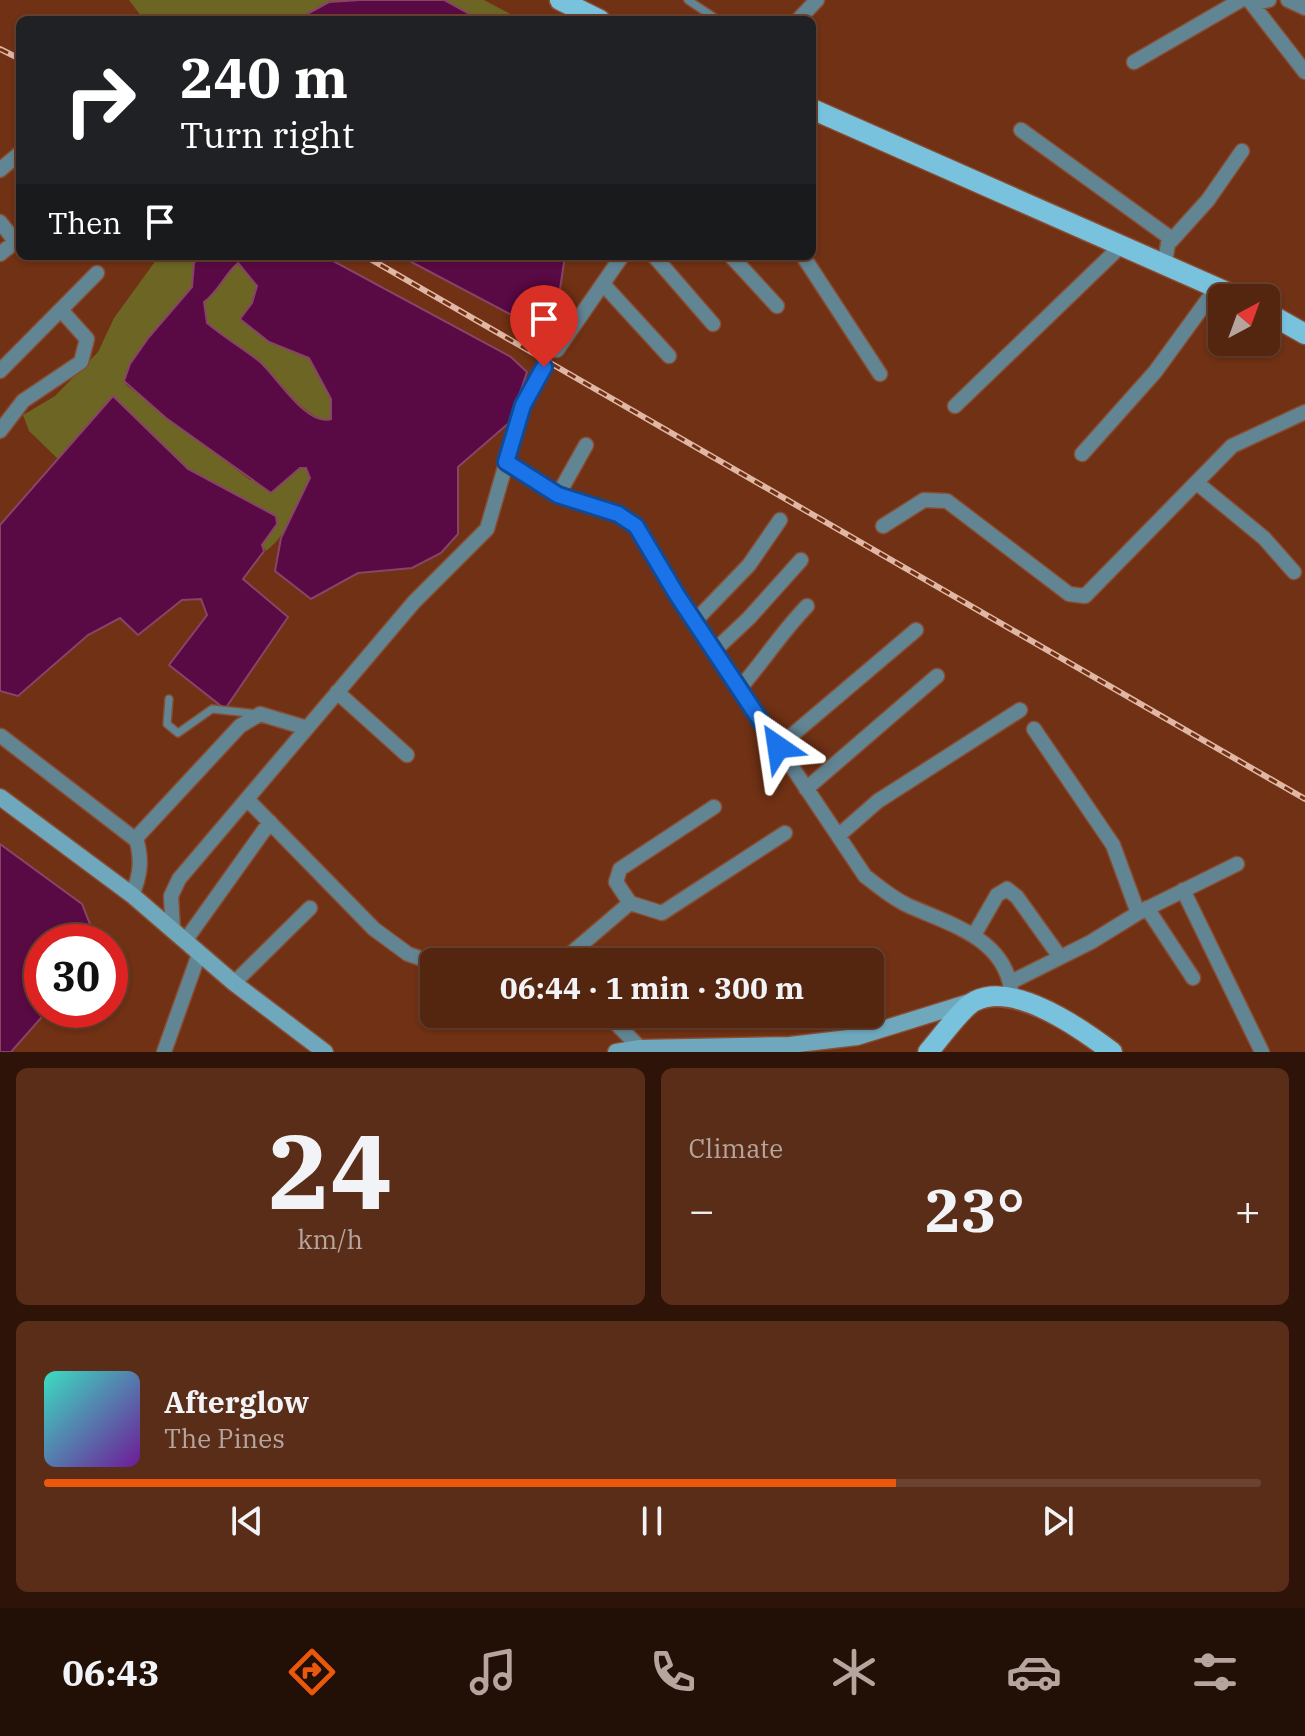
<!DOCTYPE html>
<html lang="en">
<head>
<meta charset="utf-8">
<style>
	:root { --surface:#54250f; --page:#5a2d18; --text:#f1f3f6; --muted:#b5a59e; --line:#6a422f; --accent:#ea580c }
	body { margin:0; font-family:"IBM Plex Serif",serif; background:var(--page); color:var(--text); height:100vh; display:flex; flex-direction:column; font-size:30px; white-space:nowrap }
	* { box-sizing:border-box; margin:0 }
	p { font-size:26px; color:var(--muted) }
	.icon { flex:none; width:44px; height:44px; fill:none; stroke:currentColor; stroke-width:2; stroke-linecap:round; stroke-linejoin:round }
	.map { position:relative; height:1052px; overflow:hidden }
	.details { display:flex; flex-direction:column; gap:16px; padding:16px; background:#2e1408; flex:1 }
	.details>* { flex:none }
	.top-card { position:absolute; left:16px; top:16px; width:800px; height:244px; border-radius:12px; box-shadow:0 2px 6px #0004,0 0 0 2px var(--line); background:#202124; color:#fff; overflow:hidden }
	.needle { width:52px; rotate:41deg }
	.controls { position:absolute; left:1208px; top:284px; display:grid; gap:16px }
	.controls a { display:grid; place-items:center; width:72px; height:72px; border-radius:12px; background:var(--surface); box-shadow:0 2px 6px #0004,0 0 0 2px var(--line); font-size:40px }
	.speed { position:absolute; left:24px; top:924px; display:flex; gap:16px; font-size:40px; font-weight:700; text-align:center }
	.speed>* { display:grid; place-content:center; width:104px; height:104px; border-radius:50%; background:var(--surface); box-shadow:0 2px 6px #0004,0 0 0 2px var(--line); line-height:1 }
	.speed .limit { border:12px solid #d22; background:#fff; color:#111 }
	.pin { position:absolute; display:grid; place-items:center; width:68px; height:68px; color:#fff; margin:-82px -34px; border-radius:50% 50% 50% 0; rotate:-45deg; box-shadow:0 0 8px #0007 }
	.pin .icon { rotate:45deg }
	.me { position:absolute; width:88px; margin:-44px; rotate:328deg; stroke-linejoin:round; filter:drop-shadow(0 0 6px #0008) }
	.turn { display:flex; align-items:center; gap:28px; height:168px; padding:0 32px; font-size:36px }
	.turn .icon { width:104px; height:104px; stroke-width:2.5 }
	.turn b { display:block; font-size:56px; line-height:68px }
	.then { display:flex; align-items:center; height:76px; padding:0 32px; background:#0003; gap:16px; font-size:30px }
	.big { font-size:60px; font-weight:700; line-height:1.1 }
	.details .widget { flex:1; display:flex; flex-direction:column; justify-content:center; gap:12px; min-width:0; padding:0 28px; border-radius:12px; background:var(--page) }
	.details .dial { align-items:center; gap:0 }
	.dial b { font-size:104px; line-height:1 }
	.song { display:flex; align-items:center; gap:24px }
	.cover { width:96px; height:96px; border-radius:12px; background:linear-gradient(135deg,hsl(170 70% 55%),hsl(280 70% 35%)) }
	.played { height:8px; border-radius:4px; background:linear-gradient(90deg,var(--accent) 70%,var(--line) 70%) }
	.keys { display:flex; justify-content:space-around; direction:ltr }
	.heat { display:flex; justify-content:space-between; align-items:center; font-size:44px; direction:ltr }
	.details .tiles { flex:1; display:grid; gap:16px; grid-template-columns:1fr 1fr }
	.widget:last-child { grid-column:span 2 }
	.trip { position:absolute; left:420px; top:948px; width:464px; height:80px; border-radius:12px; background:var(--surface); box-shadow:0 2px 6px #0004,0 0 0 2px var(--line); font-weight:700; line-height:80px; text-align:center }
	.menu { display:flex; height:128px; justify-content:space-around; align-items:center; background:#220f06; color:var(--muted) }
	.menu .icon { width:56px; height:56px }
	.menu .selected { color:var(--accent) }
	.menu b { font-size:36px; color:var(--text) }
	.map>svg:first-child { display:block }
</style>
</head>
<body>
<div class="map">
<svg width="1305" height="1052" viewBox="0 0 1305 1052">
	<rect width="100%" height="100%" fill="#703114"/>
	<!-- green -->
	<path fill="#6c6523" d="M129,0H360L329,2L296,20H144Z
		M444,0H484L522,20H480Z
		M159,256H201L194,263L192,287L149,337L126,385L250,480L306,468L310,478C300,504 288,534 266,551L262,545L277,524L276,516L188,469L113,396L58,459L29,431L23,415L55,396L98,352L114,318Z
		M238,262L257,286L252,303L290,350L309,358L331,399V419L326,421C295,410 283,381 259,362C242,348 224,337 207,323L204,302C219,291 225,276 238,262Z"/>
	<!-- water -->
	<path fill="#590943" stroke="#884468" stroke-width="2" fill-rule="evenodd" d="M360,0H444L480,20H296L329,2Z
		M201,256H324L511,357L527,372L510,422L458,467V534L441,553L412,568L358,573L311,599L275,571L281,538L310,478L306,468H300L271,493L166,418L124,381L130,364L149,337L192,287L194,263ZM238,263L257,286L252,303L240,319L269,342L309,358L331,399V419C306,427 276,375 259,361C242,348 224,337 207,323L204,302C219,291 224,275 238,263Z
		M400,256H565L556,315L527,323Z
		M113,396L188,469L276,516L277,524L262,545L264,551L243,579L288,617L225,709L169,665L207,615L201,599L182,600L138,635L120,618L88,635L18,696L0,691V525Z
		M0,844L82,904L97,942H42V1010H48L11,1052H0Z"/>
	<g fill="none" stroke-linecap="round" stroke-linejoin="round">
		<defs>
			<path id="service" d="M688,0L718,20
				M169,699L167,724L178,733L212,709L258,714"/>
			<path id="minor" d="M1249,0L1305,72
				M1288,0L1305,8
				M1252,4L1269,0
				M798,20L817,0
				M1134,62L1241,0
				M1021,130L1169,237L1165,262
				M0,170L20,153
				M0,222L16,242
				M1171,241L1208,200L1242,151
				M0,254L20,238
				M654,256L713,324
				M731,256L777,306
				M803,256L880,374
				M603,284L669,356
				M557,350L622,256
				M0,371L97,273
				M955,406L1123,244
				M0,431L23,401L81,362L87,339L61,310
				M1082,454L1155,372L1217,287
				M506,462L558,495L618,514L636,526L677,595L865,876C878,886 892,898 907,905C951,925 1010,939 1012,999
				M1197,483L1264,538L1294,572
				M558,495L586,445
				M883,526L924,500L947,501L1069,594L1085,596L1232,446L1305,412
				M695,621L749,565L780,520
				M715,650L749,618L801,560
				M741,687C764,660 782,632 807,606
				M337,692L407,755
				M1,736L136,840
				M778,747L916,630
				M806,789L937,676
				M247,799L374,929L408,954L434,963
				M838,836L878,801L1020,710
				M1183,890L1262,1052
				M132,895C141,874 142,859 136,838L240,726L260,714L307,728
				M630,903L616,882L620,869L714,807
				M1147,908L1193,978
				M1138,913L1237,864
				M173,931L171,896L179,879L414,602L487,529L523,405L544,367
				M974,935L997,895L1007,889L1017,897L1060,957
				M185,941L270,822
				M561,962L630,903L662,913L785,833
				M1011,982L1091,942L1138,913L1113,845L1034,729
				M234,983L310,908
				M607,1014L640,1048
				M164,1052L199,954"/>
			<path id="secondary" d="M0,797L132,895L234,983L325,1052
				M616,1052L640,1048L790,1045L857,1037L973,1001"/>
			<path id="primary" d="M560,0L600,20
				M812,109L1240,298
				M1266,312L1305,334
				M928,1052C939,1040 962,1007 975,1001C1015,981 1083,1030 1112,1052"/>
		</defs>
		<!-- service casing -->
		<use href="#service" stroke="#884d33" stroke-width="10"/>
		<!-- minor casing -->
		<use href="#minor" stroke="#884d33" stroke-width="17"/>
		<!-- secondary casing -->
		<use href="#secondary" stroke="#884d33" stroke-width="19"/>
		<!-- primary casing -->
		<use href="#primary" stroke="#884d33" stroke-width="23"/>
		<!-- service -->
		<use href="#service" stroke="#628593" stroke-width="7"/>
		<!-- minor -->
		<use href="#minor" stroke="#628593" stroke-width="14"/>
		<!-- secondary -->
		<use href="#secondary" stroke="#6fa8bd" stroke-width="16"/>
		<!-- primary -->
		<use href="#primary" stroke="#78c2dd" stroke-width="20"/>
		<defs>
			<path id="rail" d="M0,49L20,59
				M365,256L1305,799"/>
		</defs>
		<!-- rail casing -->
		<use href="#rail" stroke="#e0b6a4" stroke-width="6"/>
		<!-- rail -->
		<use href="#rail" stroke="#703114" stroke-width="3" stroke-dasharray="9" stroke-linecap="butt"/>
	</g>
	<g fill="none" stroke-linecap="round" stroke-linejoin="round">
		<defs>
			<path id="route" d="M544,367L523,405L506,462L558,495L618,514L636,526L677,595L778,747"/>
		</defs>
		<!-- route casing -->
		<use href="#route" stroke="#114b97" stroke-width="20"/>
		<!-- route -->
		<use href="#route" stroke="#1a73e8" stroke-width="14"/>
	</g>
</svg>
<div class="controls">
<a><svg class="needle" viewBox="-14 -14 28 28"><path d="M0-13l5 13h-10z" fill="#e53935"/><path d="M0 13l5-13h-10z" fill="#b5a59e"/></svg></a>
</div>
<div class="speed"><div class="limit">30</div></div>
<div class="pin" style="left:544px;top:367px;background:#d93025"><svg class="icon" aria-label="arrive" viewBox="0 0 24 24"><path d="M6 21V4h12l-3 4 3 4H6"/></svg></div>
<svg class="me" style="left:778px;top:747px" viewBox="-20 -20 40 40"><path d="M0-17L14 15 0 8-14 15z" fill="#1a73e8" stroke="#fff" stroke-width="4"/></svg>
<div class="trip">06:44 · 1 min · 300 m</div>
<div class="top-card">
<div class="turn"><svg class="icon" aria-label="right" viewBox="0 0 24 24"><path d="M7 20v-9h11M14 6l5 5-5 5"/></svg><div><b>240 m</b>Turn right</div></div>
<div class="then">Then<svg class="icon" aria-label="arrive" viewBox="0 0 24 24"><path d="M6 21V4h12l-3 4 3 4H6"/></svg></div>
</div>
</div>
<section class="details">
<div class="tiles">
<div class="widget dial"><b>24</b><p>km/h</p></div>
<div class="widget"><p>Climate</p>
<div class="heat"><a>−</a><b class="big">23°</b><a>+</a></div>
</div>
<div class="widget">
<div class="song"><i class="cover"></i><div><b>Afterglow</b><p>The Pines</p></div></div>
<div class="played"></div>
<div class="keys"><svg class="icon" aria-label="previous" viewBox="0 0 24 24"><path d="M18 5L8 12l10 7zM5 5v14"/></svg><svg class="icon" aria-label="pause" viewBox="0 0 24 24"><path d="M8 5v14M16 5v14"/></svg><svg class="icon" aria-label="next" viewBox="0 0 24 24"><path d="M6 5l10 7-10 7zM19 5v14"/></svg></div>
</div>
</div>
</section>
<nav class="menu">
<b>06:43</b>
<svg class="icon selected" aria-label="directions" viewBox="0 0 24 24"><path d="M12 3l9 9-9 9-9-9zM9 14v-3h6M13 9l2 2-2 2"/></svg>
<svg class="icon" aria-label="music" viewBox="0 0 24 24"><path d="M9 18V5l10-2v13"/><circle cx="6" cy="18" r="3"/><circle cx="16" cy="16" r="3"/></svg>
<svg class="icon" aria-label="phone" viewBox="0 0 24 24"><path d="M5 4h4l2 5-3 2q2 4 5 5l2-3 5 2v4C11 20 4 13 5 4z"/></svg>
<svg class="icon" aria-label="climate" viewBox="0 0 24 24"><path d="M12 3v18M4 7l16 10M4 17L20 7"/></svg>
<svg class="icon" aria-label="car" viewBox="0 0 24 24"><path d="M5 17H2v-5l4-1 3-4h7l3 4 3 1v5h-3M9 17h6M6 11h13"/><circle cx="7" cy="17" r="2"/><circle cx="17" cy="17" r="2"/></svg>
<svg class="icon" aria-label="filters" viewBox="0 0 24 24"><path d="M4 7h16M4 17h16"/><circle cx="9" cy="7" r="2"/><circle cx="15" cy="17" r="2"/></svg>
</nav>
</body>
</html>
